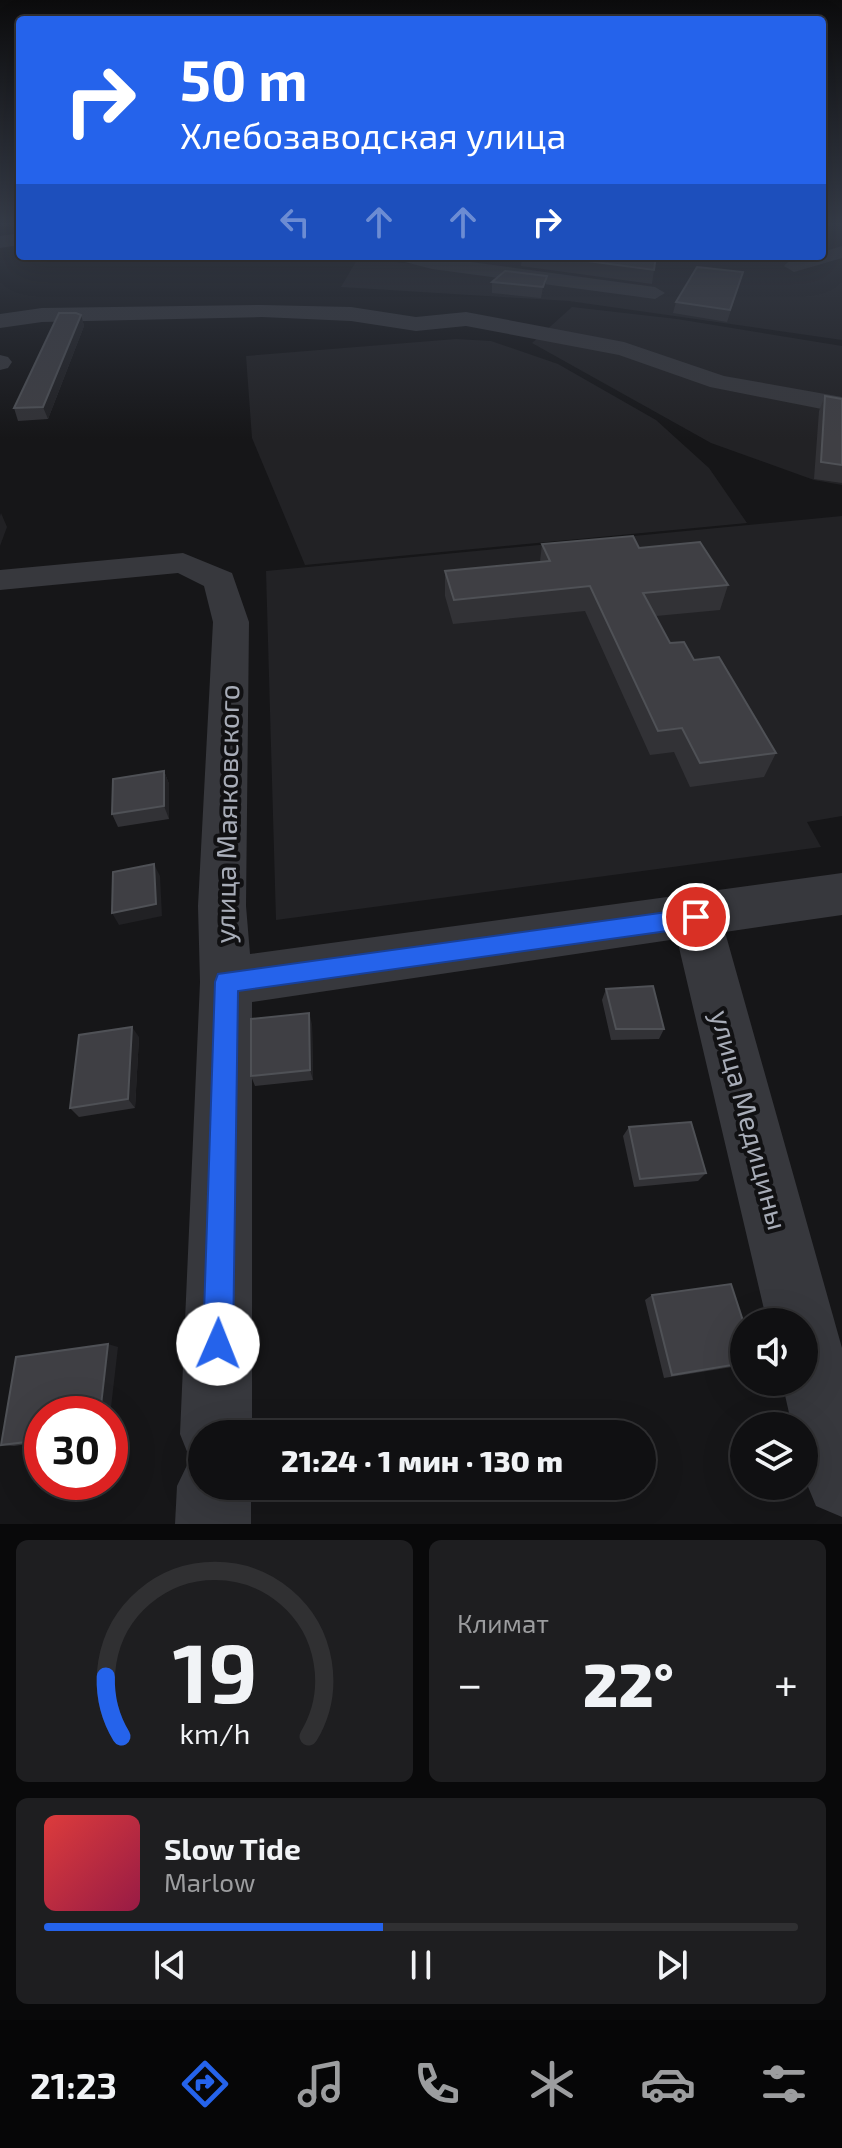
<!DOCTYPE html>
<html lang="ru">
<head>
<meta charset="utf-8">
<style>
	:root { --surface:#101012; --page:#1e1e20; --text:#f1f3f6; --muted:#9c9d9f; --line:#303032; --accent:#2563eb }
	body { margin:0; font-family:"Exo 2",sans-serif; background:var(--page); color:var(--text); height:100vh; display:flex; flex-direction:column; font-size:30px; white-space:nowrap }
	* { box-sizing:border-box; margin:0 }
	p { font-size:26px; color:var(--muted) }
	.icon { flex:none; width:44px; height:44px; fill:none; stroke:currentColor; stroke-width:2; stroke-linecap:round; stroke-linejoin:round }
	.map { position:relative; height:1524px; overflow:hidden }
	.panel { display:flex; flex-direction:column; gap:16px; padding:16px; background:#09090a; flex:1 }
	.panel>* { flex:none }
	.banner { position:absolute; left:16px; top:16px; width:810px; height:244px; border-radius:8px; box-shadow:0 8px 32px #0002,0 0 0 2px var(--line); background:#2563eb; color:#fff; overflow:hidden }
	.tools { position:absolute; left:730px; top:1308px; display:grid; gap:16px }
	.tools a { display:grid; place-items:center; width:88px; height:88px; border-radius:50%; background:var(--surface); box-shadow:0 8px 32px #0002,0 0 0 2px var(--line); font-size:40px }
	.speed { position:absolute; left:24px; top:1396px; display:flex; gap:16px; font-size:40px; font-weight:700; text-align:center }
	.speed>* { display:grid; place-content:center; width:104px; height:104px; border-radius:50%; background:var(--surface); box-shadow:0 8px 32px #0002,0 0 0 2px var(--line); line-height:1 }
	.speed .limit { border:12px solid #d22; background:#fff; color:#111 }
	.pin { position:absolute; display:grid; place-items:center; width:68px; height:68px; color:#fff; margin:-34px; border:4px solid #fff; border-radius:50%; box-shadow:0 2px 8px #0007 }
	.me { position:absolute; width:88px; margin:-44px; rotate:1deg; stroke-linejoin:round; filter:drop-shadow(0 0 6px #0008) }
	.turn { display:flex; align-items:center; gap:28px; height:168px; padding:0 32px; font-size:36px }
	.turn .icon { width:104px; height:104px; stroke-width:2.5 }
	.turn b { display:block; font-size:56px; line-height:68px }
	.lanes { display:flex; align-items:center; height:76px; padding:0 32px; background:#0003; justify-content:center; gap:40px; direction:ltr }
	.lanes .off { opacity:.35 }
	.big { font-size:60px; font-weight:800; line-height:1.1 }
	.panel .tile { flex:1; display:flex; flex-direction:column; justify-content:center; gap:12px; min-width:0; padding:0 28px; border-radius:12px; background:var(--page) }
	.panel .dial { align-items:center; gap:0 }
	.dial svg { height:208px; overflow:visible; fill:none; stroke:var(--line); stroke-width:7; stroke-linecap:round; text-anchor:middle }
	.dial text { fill:var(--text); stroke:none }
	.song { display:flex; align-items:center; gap:24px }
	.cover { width:96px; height:96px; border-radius:12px; background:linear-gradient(135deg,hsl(0 70% 55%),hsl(340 70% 35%)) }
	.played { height:8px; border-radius:4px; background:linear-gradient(90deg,var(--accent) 45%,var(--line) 45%) }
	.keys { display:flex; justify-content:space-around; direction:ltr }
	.heat { display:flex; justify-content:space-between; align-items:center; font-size:44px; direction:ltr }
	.panel .tiles { flex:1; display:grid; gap:16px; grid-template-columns:1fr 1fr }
	.tile:last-child { grid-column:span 2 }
	.trip { position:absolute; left:188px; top:1420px; width:468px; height:80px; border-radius:40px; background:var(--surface); box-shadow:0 8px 32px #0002,0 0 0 2px var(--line); font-weight:800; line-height:80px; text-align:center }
	.tab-bar { display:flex; height:128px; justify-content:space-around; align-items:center; background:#060607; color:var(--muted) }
	.tab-bar .icon { width:56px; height:56px }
	.tab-bar .on { color:var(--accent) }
	.tab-bar b { font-size:36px; color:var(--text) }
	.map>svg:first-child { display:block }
</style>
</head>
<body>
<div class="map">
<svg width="842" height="1524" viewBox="0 0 842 1524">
	<rect width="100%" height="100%" fill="#161618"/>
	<!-- built -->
	<path fill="#222225" d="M822,226L842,227V340L569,301L341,287L358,258L470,270L475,256H822Z
		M572,307L677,319L842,346V485L814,480L711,443L532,343Z
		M456,339L491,341L558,364L656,420L709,468L747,523L305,565L252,438L246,356Z
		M842,516V816L807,822L821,847L276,920L266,571Z"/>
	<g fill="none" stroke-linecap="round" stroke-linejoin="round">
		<!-- minor -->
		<path fill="#37383d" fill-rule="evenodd" d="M20,233V245L0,248V236Z
			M842,246V258L794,272L784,266C792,256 810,256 822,256V252Z
			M394,256H427L655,287L665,293L655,299L432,269L397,260Z
			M262,305L351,307L416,317L466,312L624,342L724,376L842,397V413L710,387L619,355L466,326L416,331L351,321L262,317L42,322L0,328V314L42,308Z
			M0,355L8,357L12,362L8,368L0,370Z
			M183,553L232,573L249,622L246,906L250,954L842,873V915L725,932L842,1348V1517L816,1506L804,1477V1426H792L782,1382H804V1322H767L677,939L252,1002V1434H202V1486H251V1524H175L177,1486L190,1459L180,1434L200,982L198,906L213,622L204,586L178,573L0,590V570Z"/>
	</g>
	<!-- wall -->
	<path fill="#323236" d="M522,256H656L652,284L521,266Z
		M492,282L545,287L541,298L492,293Z
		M740,283L727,322L673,313L676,302Z
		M81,315L84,326L48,419L18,421L14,408Z
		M825,396L842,399V483L814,479L819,411Z
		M542,544L639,548L728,585L720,610L656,616L670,643L694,660L776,753L764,777L690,787L674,752L650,755L585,611L453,624L445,596V571L540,562Z
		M164,771L169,784V819L118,827L112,814Z
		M606,989L664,1029L659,1039L611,1040L602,1000Z
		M312,1024L313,1080L255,1086L251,1076Z
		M139,1037L135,1108L79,1117L70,1108Z
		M629,1127L706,1173L698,1181L634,1187L623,1136Z
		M652,1295L744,1324V1365L664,1378L645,1300Z
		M118,1347L42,1414V1442L14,1446L1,1445Z"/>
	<!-- shaded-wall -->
	<path fill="#212124" d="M547,276L545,287L541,298L543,287Z
		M81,315L84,326L48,419L43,407Z
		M1,513L7,527L0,546V516Z
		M164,771L169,784V819L164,806Z
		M154,864L160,876L162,916L119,925L112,913Z
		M309,1013L312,1024L313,1080L310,1070Z
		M132,1027L139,1037L135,1108L128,1099Z
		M108,1344L118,1347L110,1416V1414H100Z"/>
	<!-- building -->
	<path fill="#3f3f44" stroke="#4f5156" stroke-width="2" d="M550,256H656L654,270Z
		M697,267L743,272L730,310L676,302Z
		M505,271L547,276L543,287L492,282Z
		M59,313H76L81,315L43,407L14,408Z
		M825,396L842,399V465L821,462Z
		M633,536L639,548L700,542L728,585L643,593L670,643L684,642L694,660L719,657L776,753L700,763L682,728L658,731L590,586L454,600L445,571L550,561L542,544Z
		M164,771V806L112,814L113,779Z
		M154,864L156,904L112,913L113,872Z
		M653,986L664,1029H616L606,989Z
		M309,1013L310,1070L251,1076V1019Z
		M132,1027L128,1099L70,1108L79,1035Z
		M691,1122L706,1173L640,1179L629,1127Z
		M731,1284L744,1324V1363L672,1375L652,1295Z
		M108,1344L100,1414H42V1440L1,1445L16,1357Z"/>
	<!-- sky -->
	<linearGradient id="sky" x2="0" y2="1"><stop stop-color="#0c0c0d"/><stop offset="0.51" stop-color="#363c48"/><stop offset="1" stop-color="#363c48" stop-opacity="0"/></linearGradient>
	<rect width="842" height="439" fill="url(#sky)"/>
	<!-- route -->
	<path fill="#2563eb" stroke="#184099" stroke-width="2" d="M696,908L704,911L707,917L704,924L696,927L238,991L233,1344L228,1354L218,1358L207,1354L203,1344L215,982L218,974Z"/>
	<g text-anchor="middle" stroke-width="8" stroke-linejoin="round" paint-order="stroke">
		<!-- near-street labels -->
		<g font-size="28" fill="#a8adb8" stroke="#111113">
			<text transform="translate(227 814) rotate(-89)" y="10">улица Маяковского</text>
			<text transform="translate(749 1120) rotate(75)" y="10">улица Медицины</text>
		</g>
	</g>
</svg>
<div class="tools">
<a><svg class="icon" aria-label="sound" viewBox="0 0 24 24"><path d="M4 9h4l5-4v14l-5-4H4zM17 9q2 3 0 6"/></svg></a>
<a><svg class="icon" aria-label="layers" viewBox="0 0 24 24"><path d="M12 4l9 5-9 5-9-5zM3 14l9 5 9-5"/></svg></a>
</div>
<div class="speed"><div class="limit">30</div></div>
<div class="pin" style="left:696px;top:917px;background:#d93025"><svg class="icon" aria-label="arrive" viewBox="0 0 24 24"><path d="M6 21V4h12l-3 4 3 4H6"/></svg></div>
<svg class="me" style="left:218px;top:1344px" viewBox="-20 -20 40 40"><circle r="19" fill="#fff"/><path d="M0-13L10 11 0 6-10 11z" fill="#2563eb"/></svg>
<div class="trip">21:24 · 1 мин · 130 m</div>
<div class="banner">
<div class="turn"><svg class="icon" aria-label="right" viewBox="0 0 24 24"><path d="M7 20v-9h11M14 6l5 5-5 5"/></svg><div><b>50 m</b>Хлебозаводская улица</div></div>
<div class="lanes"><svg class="icon off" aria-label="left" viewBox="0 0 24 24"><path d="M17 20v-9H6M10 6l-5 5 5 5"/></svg><svg class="icon off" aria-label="ahead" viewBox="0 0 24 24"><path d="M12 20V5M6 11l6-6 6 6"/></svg><svg class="icon off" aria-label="ahead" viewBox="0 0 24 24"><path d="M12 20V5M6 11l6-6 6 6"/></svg><svg class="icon" aria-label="right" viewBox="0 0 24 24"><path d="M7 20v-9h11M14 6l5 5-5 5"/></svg></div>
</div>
</div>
<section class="panel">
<div class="tiles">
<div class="tile dial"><svg viewBox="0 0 100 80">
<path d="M14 69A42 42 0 1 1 86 69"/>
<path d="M14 69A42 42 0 0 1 8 46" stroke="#2563eb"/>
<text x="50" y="56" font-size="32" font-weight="700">19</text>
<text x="50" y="72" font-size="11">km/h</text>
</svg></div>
<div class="tile"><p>Климат</p>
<div class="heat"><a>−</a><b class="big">22°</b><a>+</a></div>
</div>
<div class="tile">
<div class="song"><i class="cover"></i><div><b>Slow Tide</b><p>Marlow</p></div></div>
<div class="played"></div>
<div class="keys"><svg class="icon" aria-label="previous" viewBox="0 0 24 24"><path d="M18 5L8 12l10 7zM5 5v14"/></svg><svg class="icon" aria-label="pause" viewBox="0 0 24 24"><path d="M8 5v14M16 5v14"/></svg><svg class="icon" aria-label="next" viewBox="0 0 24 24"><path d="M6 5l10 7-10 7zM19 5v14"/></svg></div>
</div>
</div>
</section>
<nav class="tab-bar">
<b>21:23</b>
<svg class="icon on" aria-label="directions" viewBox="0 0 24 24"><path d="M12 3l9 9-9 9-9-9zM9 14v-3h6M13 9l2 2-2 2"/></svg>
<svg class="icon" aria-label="music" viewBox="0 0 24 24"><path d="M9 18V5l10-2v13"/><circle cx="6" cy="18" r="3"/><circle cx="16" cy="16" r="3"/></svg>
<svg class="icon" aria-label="phone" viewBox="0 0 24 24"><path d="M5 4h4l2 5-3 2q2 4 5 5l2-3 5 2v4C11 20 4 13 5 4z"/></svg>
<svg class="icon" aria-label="climate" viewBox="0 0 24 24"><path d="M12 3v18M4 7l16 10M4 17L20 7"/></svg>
<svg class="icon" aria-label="car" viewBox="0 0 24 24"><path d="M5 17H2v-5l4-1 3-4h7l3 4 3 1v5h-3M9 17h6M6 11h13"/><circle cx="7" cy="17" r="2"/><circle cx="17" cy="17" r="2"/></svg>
<svg class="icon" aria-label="filters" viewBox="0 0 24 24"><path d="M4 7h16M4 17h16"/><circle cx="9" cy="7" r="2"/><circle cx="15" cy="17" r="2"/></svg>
</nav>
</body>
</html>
